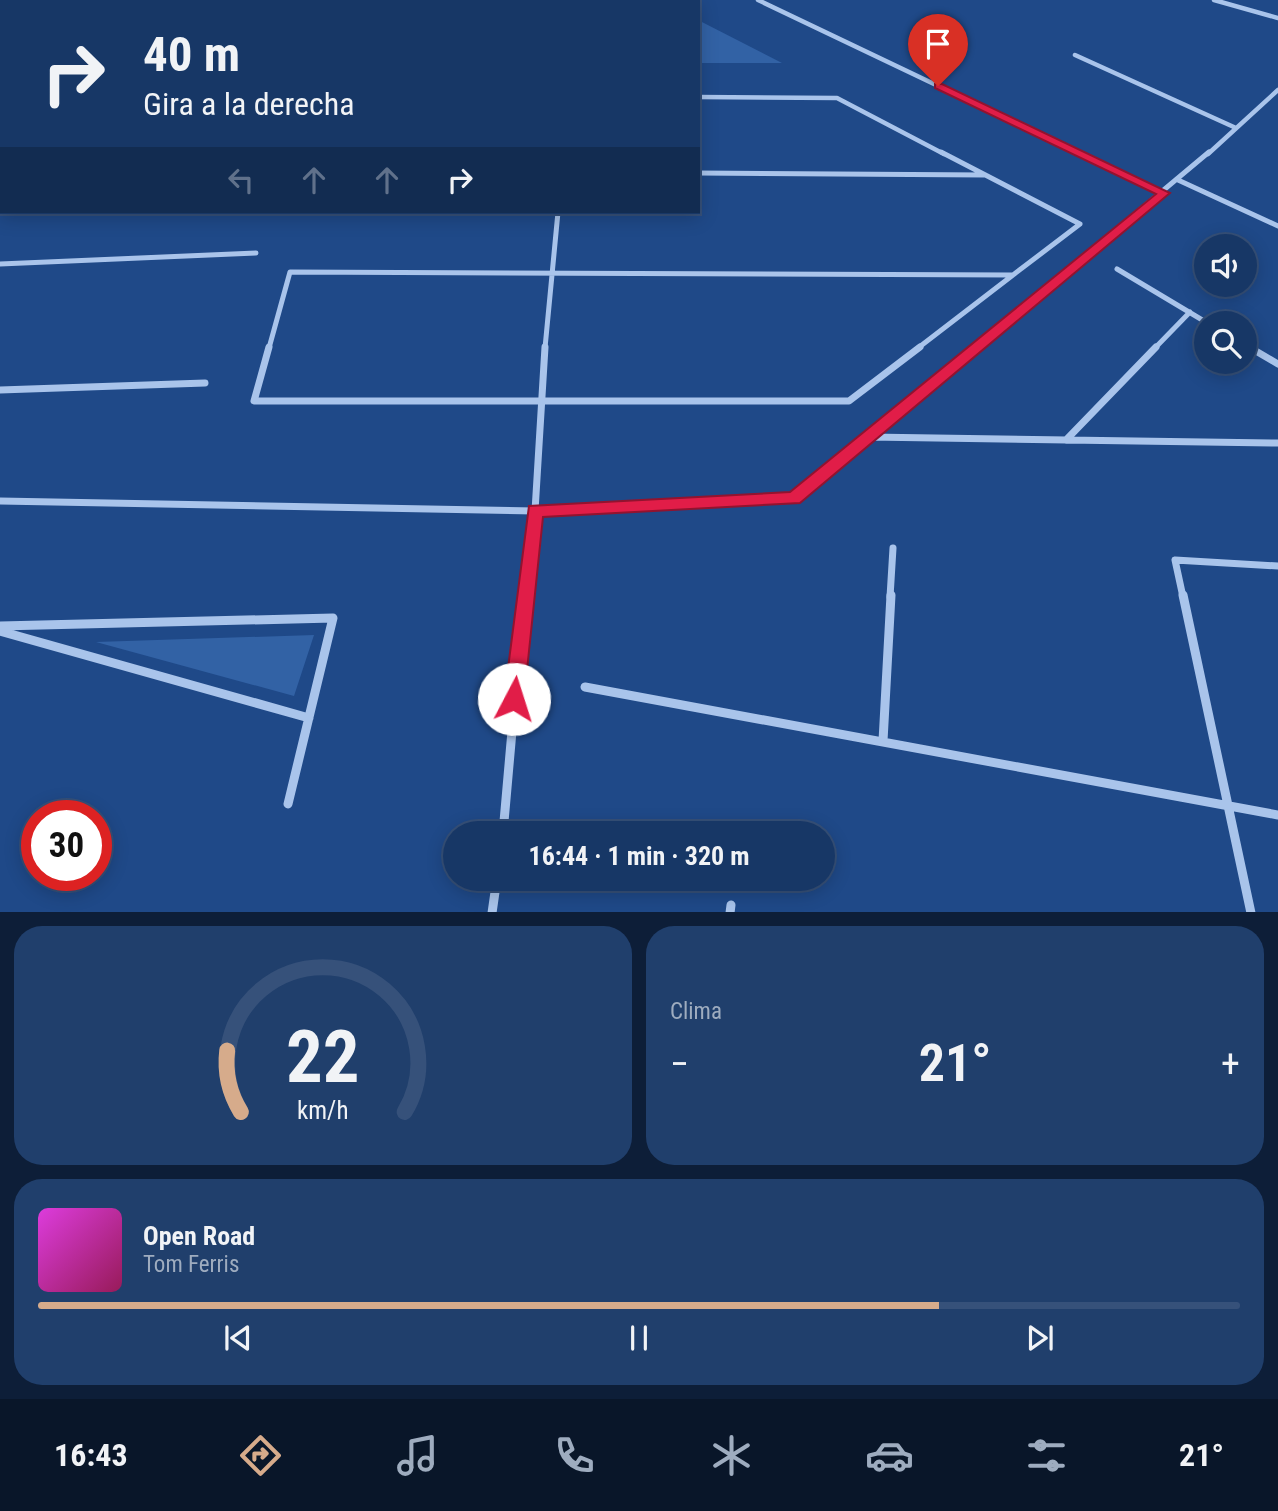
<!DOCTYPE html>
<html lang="es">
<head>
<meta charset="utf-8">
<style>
	:root { --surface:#173766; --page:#203f6c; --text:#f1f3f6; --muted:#9eacbf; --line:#36517a; --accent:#d6ab8b }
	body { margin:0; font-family:"Roboto Condensed",sans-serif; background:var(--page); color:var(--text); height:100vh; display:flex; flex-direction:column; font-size:26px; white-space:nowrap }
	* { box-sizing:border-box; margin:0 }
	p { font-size:23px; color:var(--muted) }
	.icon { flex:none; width:38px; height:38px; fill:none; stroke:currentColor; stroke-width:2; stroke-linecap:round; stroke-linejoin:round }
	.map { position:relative; height:912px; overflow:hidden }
	.sheet { display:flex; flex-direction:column; gap:14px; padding:14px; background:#0d1e38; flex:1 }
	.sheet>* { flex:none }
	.hud { position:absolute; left:0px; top:0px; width:700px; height:214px; box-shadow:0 4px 18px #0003,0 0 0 2px var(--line); background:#173766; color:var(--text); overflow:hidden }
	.controls { position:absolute; left:1194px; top:234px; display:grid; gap:14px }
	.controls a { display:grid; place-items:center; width:63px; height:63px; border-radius:50%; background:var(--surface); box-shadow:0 4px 18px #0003,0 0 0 2px var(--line); font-size:35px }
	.speed { position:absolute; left:21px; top:800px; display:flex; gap:14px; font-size:35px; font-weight:700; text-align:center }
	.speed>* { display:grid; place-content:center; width:91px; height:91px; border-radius:50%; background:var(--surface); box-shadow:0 4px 18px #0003,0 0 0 2px var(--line); line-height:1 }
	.speed .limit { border:10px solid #d22; background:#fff; color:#111 }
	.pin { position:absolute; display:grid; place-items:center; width:60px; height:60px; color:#fff; margin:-72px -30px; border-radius:50% 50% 50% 0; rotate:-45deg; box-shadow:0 0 7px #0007 }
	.pin .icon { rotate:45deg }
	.me { position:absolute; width:77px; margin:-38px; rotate:5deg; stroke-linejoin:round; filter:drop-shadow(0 0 5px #0008) }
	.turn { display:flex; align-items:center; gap:24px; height:147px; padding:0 28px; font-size:32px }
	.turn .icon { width:91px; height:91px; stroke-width:2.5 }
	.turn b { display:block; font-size:49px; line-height:60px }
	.lanes { display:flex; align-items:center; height:66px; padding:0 28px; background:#0003; justify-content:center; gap:35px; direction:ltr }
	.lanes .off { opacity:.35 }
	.big { font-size:52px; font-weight:700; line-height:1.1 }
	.sheet .tile { flex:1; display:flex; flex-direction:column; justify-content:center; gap:10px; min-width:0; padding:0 24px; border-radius:28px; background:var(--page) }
	.sheet .dial { align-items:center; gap:0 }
	.dial svg { height:182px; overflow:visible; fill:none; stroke:var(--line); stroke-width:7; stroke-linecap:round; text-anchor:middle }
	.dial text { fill:var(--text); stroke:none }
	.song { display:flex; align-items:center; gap:21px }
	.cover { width:84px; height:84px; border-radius:10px; background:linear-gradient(135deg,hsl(300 70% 55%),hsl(330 70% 35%)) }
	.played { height:7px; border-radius:4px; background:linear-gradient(90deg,var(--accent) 75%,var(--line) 75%) }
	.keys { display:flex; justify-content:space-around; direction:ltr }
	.heat { display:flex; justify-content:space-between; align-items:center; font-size:38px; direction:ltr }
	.sheet .tiles { flex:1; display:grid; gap:14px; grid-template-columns:1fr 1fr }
	.tile:last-child { grid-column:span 2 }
	.trip { position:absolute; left:443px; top:821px; width:392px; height:70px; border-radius:35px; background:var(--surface); box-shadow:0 4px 18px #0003,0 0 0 2px var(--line); font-weight:700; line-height:70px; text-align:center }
	.menu { display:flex; height:112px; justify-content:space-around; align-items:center; background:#091629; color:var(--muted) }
	.menu .icon { width:49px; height:49px }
	.menu .current { color:var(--accent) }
	.menu b { font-size:32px; color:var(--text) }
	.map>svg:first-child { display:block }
</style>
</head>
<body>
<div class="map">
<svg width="1278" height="913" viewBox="0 0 1278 913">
	<rect width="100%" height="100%" fill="#1f4988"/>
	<!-- green -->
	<path fill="#3262a5" d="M698,20L782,63H698Z
		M314,635L294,696L96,642Z"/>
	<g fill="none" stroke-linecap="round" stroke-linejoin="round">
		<!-- street-far3 -->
		<path stroke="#a9c4eb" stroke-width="4.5" d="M758,0L1081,154
			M1214,0L1278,18
			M72,2L74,0
			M1075,55L1236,128
			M0,77L2,75
			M698,97L837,98L944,154
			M0,121L2,119
			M1208,154L1278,90"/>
		<!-- street-far2 -->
		<path stroke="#a9c4eb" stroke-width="5" d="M941,152L1080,224L1013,275
			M1078,152L1164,193
			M698,173L985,175
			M1178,180L1278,226
			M0,264L256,253
			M1117,269L1209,324
			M1244,344L1252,348
			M269,348L290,272L1013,275
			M545,348L558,212
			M918,348L1013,275
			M975,348L1209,152
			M1155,348L1190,312"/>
		<!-- street-far1 -->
		<path stroke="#a9c4eb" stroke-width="7" d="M269,347L254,401H849L920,347
			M1249,347L1278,364
			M0,390L205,383
			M869,437L1278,443
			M1066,440L1156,347
			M0,501L535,511L794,498L978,347
			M524,597L535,511L545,347
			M890,597L893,548
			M1183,597L1175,560L1278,566"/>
		<!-- street -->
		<path stroke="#a9c4eb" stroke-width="9" d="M1183,595L1251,913
			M0,626L333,618L288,804
			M0,631L309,718
			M585,687L1278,815
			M883,741L891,595
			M503,833L524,595
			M492,913L497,878
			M730,913L731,905"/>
	</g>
	<!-- route -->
	<path fill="#e11d48" stroke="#92132f" stroke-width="2" d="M935,84H942L1170,193L800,503L543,517L524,699L521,705L514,708L507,705L504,699L529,506L790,492L1156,194L935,88Z"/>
</svg>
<div class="controls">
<a><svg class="icon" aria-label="sound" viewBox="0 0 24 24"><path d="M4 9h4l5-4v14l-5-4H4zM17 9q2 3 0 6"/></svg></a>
<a><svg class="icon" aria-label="search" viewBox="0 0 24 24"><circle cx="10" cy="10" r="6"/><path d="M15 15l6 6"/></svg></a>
</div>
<div class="speed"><div class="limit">30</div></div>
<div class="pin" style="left:938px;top:86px;background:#d93025"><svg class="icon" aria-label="arrive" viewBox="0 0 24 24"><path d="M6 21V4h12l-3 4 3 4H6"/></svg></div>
<svg class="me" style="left:514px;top:699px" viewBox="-20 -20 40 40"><circle r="19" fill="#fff"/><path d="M0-13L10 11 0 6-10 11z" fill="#e11d48"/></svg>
<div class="trip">16:44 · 1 min · 320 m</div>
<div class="hud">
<div class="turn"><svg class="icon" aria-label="right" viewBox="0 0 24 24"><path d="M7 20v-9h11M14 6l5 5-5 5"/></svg><div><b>40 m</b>Gira a la derecha</div></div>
<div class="lanes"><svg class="icon off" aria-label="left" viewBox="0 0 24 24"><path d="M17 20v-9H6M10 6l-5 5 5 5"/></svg><svg class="icon off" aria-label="ahead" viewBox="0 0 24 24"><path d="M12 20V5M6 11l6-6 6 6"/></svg><svg class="icon off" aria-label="ahead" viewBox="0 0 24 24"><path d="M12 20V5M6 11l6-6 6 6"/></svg><svg class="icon" aria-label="right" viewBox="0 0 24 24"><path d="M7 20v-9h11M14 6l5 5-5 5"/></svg></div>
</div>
</div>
<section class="sheet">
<div class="tiles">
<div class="tile dial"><svg viewBox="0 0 100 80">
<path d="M14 69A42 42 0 1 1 86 69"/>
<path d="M14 69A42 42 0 0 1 8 42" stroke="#d6ab8b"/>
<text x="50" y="56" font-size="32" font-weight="700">22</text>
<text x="50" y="72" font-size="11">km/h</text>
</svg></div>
<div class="tile"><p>Clima</p>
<div class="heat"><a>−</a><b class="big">21°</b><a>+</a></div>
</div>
<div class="tile">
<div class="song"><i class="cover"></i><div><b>Open Road</b><p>Tom Ferris</p></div></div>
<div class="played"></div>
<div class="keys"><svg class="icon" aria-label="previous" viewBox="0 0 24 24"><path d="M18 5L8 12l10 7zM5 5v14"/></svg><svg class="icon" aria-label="pause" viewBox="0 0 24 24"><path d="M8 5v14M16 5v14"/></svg><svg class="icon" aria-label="next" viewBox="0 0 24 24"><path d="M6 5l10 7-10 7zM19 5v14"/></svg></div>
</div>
</div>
</section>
<nav class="menu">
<b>16:43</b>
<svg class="icon current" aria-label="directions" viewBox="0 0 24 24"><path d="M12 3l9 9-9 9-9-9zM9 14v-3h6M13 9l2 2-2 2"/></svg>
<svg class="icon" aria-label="music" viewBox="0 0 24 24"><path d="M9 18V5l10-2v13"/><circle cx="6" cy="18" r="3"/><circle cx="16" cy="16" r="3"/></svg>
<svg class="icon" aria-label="phone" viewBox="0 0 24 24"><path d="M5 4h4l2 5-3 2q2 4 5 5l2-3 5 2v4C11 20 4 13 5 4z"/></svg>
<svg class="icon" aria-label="climate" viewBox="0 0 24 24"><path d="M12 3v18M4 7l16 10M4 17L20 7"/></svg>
<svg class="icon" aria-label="car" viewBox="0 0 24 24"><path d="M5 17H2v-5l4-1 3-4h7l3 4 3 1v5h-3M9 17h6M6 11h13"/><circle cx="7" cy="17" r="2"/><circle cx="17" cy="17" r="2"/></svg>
<svg class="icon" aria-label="filters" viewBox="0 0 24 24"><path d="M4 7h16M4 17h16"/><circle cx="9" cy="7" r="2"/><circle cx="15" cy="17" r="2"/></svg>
<b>21°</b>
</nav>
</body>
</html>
